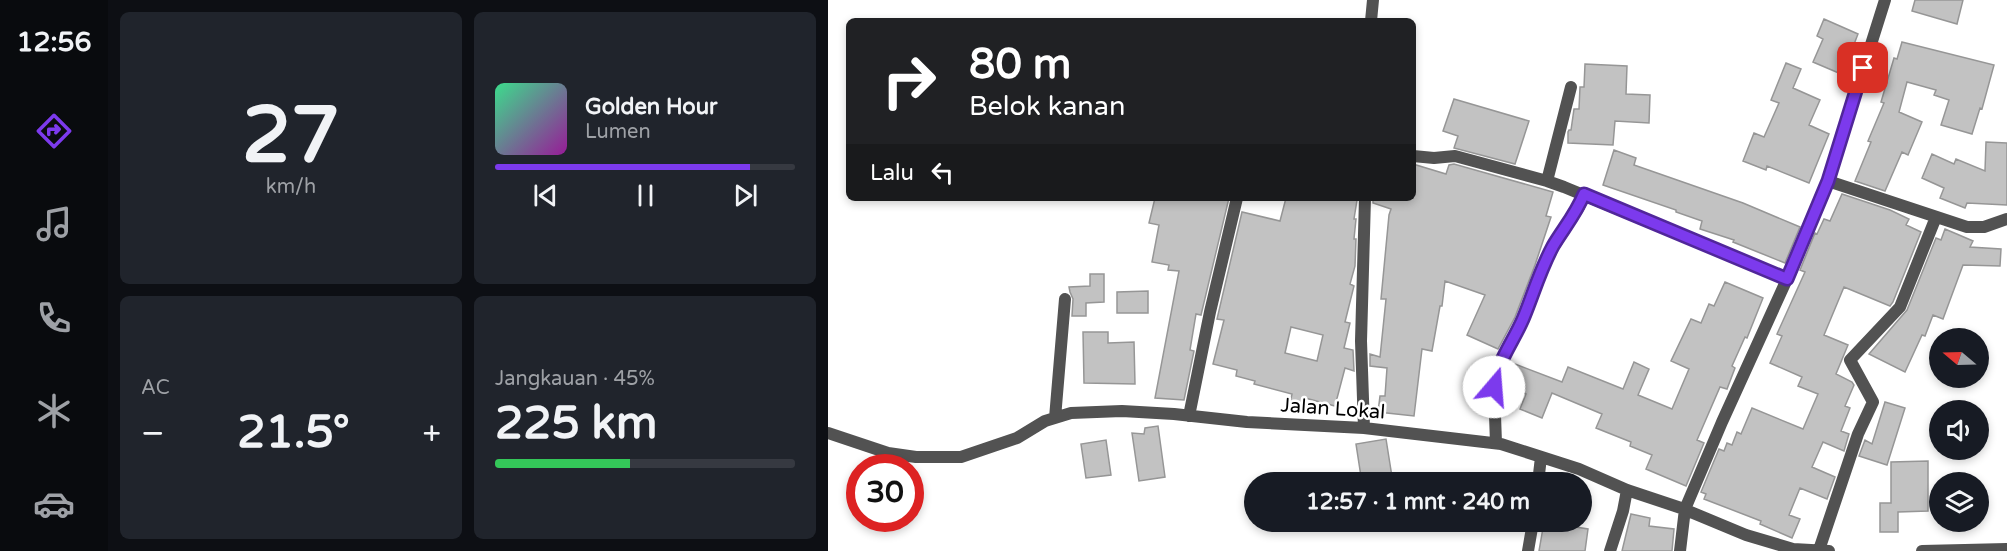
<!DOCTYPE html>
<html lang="id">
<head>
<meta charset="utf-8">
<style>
	:root { --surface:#171b24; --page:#20242c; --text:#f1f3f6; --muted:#9ea1a6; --line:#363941; --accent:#7c3aed }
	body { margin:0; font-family:"Varela Round",sans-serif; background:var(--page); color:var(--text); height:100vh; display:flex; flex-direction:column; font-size:22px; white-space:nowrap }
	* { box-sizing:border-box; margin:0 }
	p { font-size:20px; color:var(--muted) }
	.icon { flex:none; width:33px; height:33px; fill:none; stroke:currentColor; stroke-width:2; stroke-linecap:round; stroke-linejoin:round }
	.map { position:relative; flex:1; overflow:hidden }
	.side { display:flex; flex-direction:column; gap:12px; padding:12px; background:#0d0f14; width:720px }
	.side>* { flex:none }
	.banner { position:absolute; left:18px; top:18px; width:570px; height:183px; border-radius:9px; box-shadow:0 3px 9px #0003; background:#202124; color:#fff; overflow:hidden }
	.needle { width:39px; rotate:289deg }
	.buttons { position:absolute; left:1101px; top:328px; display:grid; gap:12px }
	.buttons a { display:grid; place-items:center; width:60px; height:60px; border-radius:50%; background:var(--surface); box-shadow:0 3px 9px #0003; font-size:30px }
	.speed { position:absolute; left:18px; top:454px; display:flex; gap:12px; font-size:30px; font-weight:700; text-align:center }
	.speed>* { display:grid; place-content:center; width:78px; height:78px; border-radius:50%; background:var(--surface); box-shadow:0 3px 9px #0003; line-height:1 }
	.speed .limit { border:9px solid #d22; background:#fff; color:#111 }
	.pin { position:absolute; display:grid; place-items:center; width:51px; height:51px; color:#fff; margin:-26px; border-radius:12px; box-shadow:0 3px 9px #0006 }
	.me { position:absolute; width:66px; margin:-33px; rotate:18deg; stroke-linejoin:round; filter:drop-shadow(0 0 4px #0008) }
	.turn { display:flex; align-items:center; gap:21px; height:126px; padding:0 24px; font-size:27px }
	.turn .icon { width:78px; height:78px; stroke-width:2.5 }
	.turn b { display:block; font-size:42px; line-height:51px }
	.then { display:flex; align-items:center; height:57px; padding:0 24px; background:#0003; gap:12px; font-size:22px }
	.big { font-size:45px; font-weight:800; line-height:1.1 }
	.side .tile { flex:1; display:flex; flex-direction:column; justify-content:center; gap:9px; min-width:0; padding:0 21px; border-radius:9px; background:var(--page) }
	.side .dial { align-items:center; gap:0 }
	.dial b { font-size:78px; line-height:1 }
	.song { display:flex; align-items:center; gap:18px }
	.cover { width:72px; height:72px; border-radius:9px; background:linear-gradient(135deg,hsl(150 70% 55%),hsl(300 70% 35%)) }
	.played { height:6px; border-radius:3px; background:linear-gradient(90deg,var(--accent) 85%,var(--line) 85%) }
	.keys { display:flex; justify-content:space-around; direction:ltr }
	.heat { display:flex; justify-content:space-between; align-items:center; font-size:33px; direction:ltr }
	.charge { height:9px; border-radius:4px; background:linear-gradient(90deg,#34c759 45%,var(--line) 0) }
	.side .tiles { flex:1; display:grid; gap:12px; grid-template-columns:repeat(2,1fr) }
	.trip { position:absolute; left:416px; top:472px; width:348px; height:60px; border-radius:30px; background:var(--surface); box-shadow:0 3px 9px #0003; font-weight:800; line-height:60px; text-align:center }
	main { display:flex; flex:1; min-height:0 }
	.menu { display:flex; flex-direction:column; width:108px; justify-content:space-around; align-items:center; background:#090b0e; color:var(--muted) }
	.menu .icon { width:42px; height:42px }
	.menu .current { color:var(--accent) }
	.menu b { font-size:27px; color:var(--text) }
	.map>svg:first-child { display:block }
</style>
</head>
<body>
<main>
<nav class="menu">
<b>12:56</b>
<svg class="icon current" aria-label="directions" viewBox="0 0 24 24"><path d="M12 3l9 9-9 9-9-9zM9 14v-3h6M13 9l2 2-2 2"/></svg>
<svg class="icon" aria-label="music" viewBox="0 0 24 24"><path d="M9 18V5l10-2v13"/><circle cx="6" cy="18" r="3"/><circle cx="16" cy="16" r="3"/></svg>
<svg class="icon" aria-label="phone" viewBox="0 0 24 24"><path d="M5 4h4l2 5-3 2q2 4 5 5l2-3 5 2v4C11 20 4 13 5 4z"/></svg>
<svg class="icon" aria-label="climate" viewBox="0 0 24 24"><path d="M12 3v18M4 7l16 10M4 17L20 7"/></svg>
<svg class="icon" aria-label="car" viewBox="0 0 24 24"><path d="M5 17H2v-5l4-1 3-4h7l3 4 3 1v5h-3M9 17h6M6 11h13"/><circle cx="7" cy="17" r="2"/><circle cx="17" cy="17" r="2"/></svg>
</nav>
<section class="side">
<div class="tiles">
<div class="tile dial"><b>27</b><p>km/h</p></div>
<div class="tile">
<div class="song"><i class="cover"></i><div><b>Golden Hour</b><p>Lumen</p></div></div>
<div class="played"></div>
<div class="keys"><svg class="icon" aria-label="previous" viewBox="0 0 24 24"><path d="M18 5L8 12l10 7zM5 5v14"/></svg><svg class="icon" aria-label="pause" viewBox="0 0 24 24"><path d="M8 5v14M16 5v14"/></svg><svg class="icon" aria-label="next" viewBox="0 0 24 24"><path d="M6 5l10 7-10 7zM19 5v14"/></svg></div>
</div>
<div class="tile"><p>AC</p>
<div class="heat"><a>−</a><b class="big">21.5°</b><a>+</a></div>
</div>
<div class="tile"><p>Jangkauan · 45%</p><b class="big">225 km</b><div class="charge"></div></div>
</div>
</section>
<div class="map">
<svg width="1179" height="551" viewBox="0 0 1179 551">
	<rect width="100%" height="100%" fill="#fff"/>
	<!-- building -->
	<path fill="#c2c2c2" stroke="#969696" stroke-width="1.5" fill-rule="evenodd" d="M1087,0H1135L1129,24L1084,11Z
		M996,19L1030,34L1023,52L1029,54L1020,77L985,62L995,39L989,36Z
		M1074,42L1166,65L1154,109L1152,108L1144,134L1113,125L1121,100L1106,95L1108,90L1079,82L1071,112L1094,122L1080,155L1074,152L1057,191L1027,181L1043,142L1040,141L1056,103L1053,102L1066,58L1069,59Z
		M958,63L973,69L965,88L992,100L981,125L1001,134L981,183L939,166L938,170L915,161L926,133L936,137L951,103L943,100Z
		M757,64L799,66L798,94L822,95L821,123L787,121L785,145L740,143V132L741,130H743L746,109H751L752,87H756Z
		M626,99L701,121L687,164L626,148L630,136L615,131Z
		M1158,142L1179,143V205L1139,203L1137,208L1112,198L1116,188L1094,178L1104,154L1126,164L1128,159L1157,171Z
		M786,150L808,158L806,165L915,203L972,227L957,263L905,242L906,240L872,229L874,221L848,212V210L775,185Z
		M585,164L618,174L621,165L626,164L725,192L718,216L723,217L707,265L687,317L670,349L639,335L657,295L617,281L614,306H612L604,351L594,349L586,416L550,412L552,396H557L559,368L542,366V354L552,357L558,299H553L561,215L563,209L545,203V198H585Z
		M1014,194L1062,210L1081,219L1078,225L1093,232L1065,302L1062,306L1016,287L996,335L1020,345L1008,374L1024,382L1026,385L1017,406L1022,408L1013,431L1021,434L1016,451L995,442L984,467L1007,477L999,499L972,488L961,515L972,519L964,538L932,524L933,521L876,499L878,494L873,492L891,449L896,451L899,443L904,445L909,432L913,434L924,408L975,429L990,394L970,386L974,377L942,363L954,336L949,334L977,272L972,270L987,233L989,234L996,219L1002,221Z
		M327,198H401L373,315L368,314L362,350L366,351L356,400L327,398L351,271L340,270L341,265L324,262L331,225L321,223Z
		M458,198H522L529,200L526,219H528L526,239H528L527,266L522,284L526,286L517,322L522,323L516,348L525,350L526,371L517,368L507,406L477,398L474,411L461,408L464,394L426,384L427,381L408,376L409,370L385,364L396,320L389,319L414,212L452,221ZM463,327L495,335L489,361L457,353Z
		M1117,229L1145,241L1142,247L1173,249L1172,266L1135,265L1115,319L1105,315L1097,336L1094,335L1077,372L1041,354L1079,310L1108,238L1113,240Z
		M262,274H276V302L258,303V316H244L245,299L242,292L241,287L262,286Z
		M897,282L935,298L919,338L917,337L904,366L907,368L899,389L892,387L869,440L876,443L858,486L818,469L824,455L802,446L803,442L768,428L774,414L724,393L714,418L692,409L698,394L678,386L687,364L734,382L740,367L795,389L806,362L821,369L810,395L844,409L861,369L843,361L863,319L873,323L881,304L886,306Z
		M320,291V313H289V292Z
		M255,332H280V343L306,342L307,384L256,383Z
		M1057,402L1077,408L1059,465L1031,456L1037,440L1044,444Z
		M330,426L337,477L311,481L304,433L316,434L317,428Z
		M558,439L565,483H534L528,444Z
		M278,440L283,475L258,478L253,444Z
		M1100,461V511L1070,512V532H1052V503H1063V462Z
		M803,514L822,518L821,526L846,529L844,551H794Z
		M716,522L760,529L757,551H711Z"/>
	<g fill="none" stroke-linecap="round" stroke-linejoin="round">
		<!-- minor -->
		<path stroke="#525252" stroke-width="12" d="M543,21L545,0
			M743,87L719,181L736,187L959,279
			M585,156L606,158L627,156L719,181
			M1000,181L1139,227H1156L1179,219
			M361,416L382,312L409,198
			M227,418L237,299
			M536,428L533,341L537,198
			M0,433L60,453L88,457H133L189,438L217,421L243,413L294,411L346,414L419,422L536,428L673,444L751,469L799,490L853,508L918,535L965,549L1001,551
			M668,443L666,387L669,369L695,320L711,276L726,246L751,207L756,194
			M710,483L713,457
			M991,550L1030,434L1045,402L1022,360L1072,307L1108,217
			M700,551L705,522
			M782,551L795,511L799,490
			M852,551L857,509L894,422L959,279L1000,181L1057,0
			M1094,551L1179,549"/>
	</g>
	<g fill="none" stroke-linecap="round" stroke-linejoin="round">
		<defs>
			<path id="route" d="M666,387C670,360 684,344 695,319C705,295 712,270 725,246C735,229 748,214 756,194L959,279L1000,181L1035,68"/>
		</defs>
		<!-- route casing -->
		<use href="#route" stroke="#51269a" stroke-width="15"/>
		<!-- route -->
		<use href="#route" stroke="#7c3aed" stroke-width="10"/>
	</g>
	<g text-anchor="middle" stroke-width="5" stroke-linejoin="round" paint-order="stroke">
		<!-- street labels -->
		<g font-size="20" fill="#000" stroke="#fff">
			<text transform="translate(505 408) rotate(4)" y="7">Jalan Lokal</text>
		</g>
	</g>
</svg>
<div class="buttons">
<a><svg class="needle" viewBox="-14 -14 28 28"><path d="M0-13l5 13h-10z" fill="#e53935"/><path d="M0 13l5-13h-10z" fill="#9ea1a6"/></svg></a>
<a><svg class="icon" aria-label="sound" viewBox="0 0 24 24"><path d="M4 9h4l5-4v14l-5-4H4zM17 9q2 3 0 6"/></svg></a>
<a><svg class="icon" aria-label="layers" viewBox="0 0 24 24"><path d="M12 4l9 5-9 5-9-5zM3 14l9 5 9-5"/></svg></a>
</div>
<div class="speed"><div class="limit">30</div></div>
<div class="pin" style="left:1035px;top:68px;background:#d93025"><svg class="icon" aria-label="arrive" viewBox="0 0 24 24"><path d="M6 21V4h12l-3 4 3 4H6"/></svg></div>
<svg class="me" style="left:666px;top:387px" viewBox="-20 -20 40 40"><circle r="19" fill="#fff"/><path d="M0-13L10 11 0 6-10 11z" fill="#7c3aed"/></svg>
<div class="trip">12:57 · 1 mnt · 240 m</div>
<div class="banner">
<div class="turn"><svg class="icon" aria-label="right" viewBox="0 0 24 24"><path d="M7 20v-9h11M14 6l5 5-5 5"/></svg><div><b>80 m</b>Belok kanan</div></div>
<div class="then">Lalu<svg class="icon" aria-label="left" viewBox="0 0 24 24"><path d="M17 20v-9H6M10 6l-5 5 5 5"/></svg></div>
</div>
</div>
</main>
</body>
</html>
